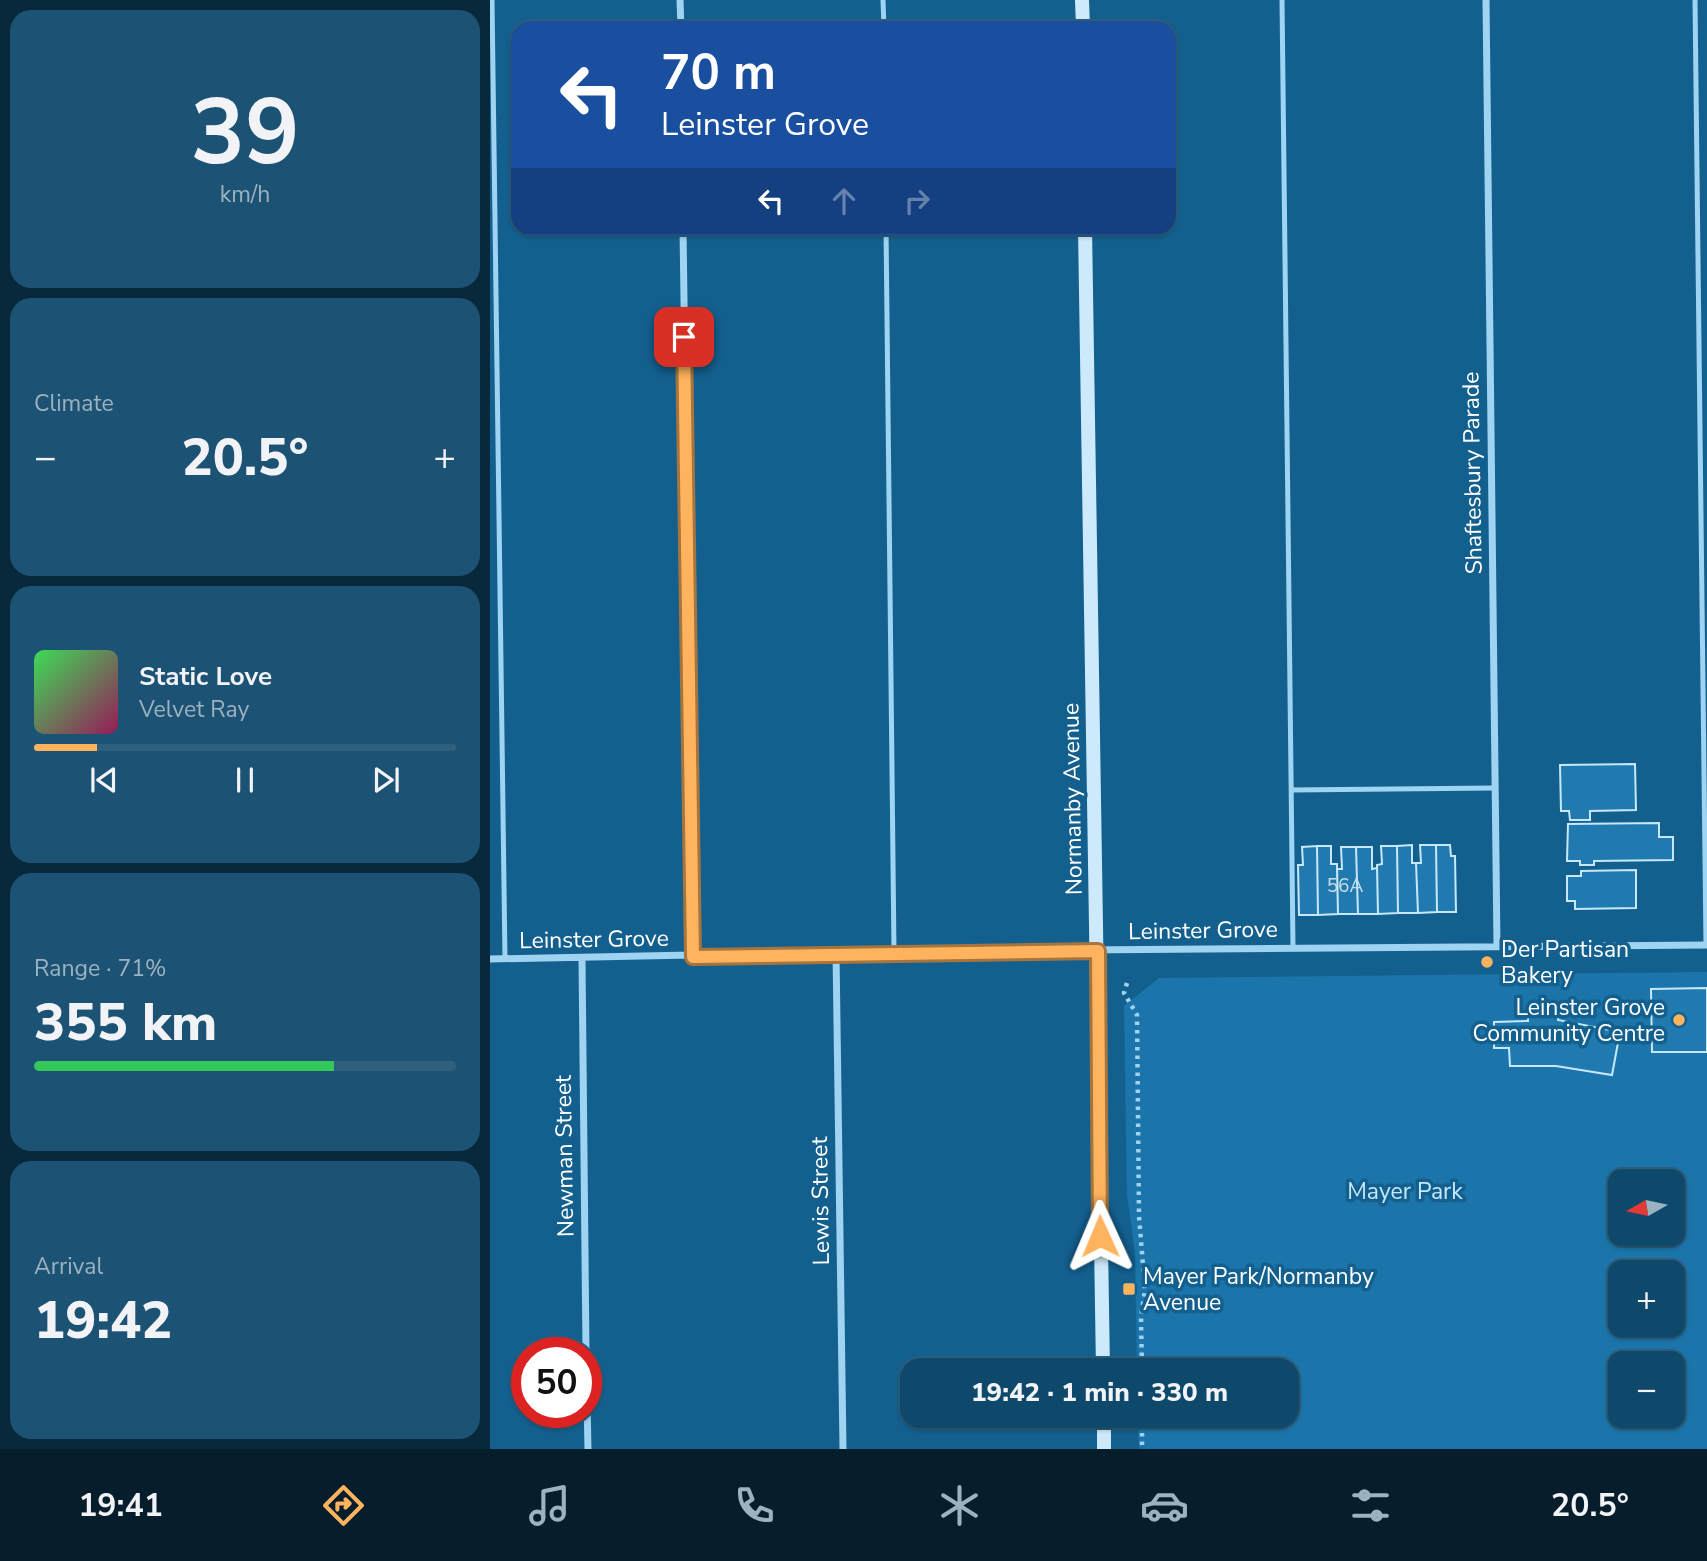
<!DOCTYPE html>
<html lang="en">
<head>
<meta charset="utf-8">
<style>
	:root { --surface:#0e486b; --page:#1c5273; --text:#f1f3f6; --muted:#9bb2c1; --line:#2e607e; --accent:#ffb35e }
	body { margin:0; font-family:"Nunito Sans",sans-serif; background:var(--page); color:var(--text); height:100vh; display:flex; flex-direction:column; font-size:26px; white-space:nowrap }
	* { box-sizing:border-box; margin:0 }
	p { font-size:23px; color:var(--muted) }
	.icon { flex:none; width:38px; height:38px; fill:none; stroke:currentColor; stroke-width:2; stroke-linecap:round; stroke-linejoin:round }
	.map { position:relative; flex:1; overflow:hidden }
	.side { display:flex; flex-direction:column; gap:10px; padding:10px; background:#08283b; width:490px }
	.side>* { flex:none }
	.guide { position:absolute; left:21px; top:21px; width:665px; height:214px; border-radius:21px; box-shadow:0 2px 5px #0004,0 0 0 2px var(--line); background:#1a4fa0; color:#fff; overflow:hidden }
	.needle { width:46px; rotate:261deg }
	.buttons { position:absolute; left:1118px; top:1169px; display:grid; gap:14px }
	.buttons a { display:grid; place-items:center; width:77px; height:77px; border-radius:14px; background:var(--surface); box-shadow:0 2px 5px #0004,0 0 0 2px var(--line); font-size:35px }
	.speed { position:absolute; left:21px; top:1337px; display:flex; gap:14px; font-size:35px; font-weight:700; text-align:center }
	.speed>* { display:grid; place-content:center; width:91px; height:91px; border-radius:50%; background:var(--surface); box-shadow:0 2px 5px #0004,0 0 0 2px var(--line); line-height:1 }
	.speed .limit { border:10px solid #d22; background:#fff; color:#111 }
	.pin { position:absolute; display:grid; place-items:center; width:60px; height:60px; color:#fff; margin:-30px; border-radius:14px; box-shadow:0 4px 10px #0006 }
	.me { position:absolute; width:77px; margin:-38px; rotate:359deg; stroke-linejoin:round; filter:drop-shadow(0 0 5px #0008) }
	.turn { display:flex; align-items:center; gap:24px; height:147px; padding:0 35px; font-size:32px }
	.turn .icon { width:91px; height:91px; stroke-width:2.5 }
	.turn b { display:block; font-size:49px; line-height:60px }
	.lanes { display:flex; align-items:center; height:66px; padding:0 35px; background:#0003; justify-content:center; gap:35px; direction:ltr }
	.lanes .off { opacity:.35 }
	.big { font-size:52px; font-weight:800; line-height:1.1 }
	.side .card { flex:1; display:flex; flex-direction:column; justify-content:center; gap:10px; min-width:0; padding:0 24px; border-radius:21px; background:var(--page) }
	.side .dial { align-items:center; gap:0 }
	.dial b { font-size:91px; line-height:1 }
	.song { display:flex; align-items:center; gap:21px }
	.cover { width:84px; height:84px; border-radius:10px; background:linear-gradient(135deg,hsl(130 70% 55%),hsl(330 70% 35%)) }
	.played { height:7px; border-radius:4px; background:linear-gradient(90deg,var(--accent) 15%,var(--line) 15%) }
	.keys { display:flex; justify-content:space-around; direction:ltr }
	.heat { display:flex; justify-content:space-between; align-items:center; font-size:38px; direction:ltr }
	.charge { height:10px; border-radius:5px; background:linear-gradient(90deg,#34c759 71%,var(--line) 0) }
	.trip { position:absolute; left:410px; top:1358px; width:399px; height:70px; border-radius:21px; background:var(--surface); box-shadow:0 2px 5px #0004,0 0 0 2px var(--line); font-weight:800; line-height:70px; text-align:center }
	.tabs { display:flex; height:112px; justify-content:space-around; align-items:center; background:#061d2b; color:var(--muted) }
	.tabs .icon { width:49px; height:49px }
	.tabs .current { color:var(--accent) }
	.tabs b { font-size:32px; color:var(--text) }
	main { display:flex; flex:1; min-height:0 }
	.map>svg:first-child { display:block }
</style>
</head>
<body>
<main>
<section class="side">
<div class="card dial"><b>39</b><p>km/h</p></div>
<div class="card"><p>Climate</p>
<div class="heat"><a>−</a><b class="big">20.5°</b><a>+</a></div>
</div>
<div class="card">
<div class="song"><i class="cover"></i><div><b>Static Love</b><p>Velvet Ray</p></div></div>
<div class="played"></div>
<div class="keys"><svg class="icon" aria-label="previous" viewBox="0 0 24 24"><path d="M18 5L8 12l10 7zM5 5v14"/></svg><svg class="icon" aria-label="pause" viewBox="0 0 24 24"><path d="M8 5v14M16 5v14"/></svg><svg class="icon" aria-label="next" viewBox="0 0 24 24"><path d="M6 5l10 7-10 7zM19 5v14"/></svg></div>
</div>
<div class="card"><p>Range · 71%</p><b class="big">355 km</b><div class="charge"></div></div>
<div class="card"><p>Arrival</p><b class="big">19:42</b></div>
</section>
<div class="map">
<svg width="1217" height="1449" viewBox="0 0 1217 1449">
	<rect width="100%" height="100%" fill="#13608f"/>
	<!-- green -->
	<path fill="#1b75aa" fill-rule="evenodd" d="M1217,972V1449H649L648,1416H796V1370H647L645,1253L637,1195L634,1006L669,978ZM1130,1181H1183V1234H1130ZM1130,1272H1183V1325H1130ZM1130,1363H1183V1416H1130Z"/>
	<!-- building -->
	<path fill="#217aaf" stroke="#c5e8fc" stroke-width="2" d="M1145,764L1146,810L1100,811V820H1080L1079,811H1071L1070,765Z
		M1169,823V837H1183V860L1104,861V865H1090V861H1077L1078,824Z
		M922,845V863H926L928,913H908L907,846Z
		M930,845H946L947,912L928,913L926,863H931Z
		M946,845H960L961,856H965L966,912H947Z
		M827,846L828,915H809L808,865H813L812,847Z
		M827,846H841V864H847L848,914L828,915Z
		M891,846H907L908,913L888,914L887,865L892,864Z
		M851,847H866L868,914H848L847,869H852Z
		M866,847H882V869L887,868L888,914H868Z
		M1146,870V908L1085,909V901H1077V876H1091V871Z
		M1217,988V1052H1162L1161,989Z
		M1038,1014H1068V1020L1130,1032L1122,1075L1066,1066H1020L1019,1048H1004V1022L1038,1021Z"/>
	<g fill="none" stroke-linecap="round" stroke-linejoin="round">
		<!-- path -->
		<path stroke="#9ed3f1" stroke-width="4.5" stroke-dasharray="3.5 5" stroke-linecap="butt" d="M637,983L634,993L647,1015L649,1216L655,1290L651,1317L652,1370
			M652,1416V1449"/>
		<!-- lane -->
		<path stroke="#9ed3f1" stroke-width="5" d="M2,0L15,959
			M393,0L394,28
			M792,0L803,948
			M1205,0L1216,945
			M396,228L404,952
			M801,790L1005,788"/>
		<!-- street -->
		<path stroke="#9ed3f1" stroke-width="7" d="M190,0L191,28
			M996,0L1007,946
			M193,228L203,957
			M346,952L353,1449
			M92,958L96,1353
			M0,959L346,952L1217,945
			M96,1354L98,1449"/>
		<!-- secondary -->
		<path stroke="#cdeafc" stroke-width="14" d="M592,0L593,28
			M595,228L613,1370
			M614,1416V1449"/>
	</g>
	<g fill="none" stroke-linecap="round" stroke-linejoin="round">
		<defs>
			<path id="route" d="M194,337L203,957L608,951L610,1236"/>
		</defs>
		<!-- route casing -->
		<use href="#route" stroke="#a6743d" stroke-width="18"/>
		<!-- route -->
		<use href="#route" stroke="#ffb35e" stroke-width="12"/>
	</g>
	<!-- markers -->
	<g fill="#ffb35e" stroke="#13608f" stroke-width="2.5">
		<circle cx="997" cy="962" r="7"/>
		<circle cx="1189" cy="1020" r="7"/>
		<rect x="632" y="1282" width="14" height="14" rx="3.5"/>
	</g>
	<g text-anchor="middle" stroke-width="7" stroke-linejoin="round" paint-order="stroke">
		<!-- number labels -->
		<g font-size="19" fill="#c8deeb">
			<text x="855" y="892">56A</text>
		</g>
		<!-- street labels -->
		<g font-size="23" fill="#fff" stroke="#13608f">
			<text transform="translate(982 473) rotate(-91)" y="8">Shaftesbury Parade</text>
			<text transform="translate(582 799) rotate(-91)" y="8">Normanby Avenue</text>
			<text transform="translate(713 930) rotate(-1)" y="8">Leinster Grove</text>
			<text transform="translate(104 939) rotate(-1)" y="8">Leinster Grove</text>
			<text transform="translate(74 1156) rotate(-91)" y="8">Newman Street</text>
			<text transform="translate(330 1201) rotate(-91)" y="8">Lewis Street</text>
		</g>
		<!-- poi labels -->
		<g font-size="23" fill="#fff" stroke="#13608f" text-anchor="start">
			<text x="1011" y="957">Der Partisan<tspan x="1011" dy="26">Bakery</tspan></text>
			<text x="1175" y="1015" text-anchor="end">Leinster Grove<tspan x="1175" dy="26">Community Centre</tspan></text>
			<text x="653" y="1284">Mayer Park/Normanby<tspan x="653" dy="26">Avenue</tspan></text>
		</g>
		<!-- park labels -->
		<g font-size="23" fill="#c5e8fc" stroke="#13608f">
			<text x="915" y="1199">Mayer Park</text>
		</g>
	</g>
</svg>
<div class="buttons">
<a><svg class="needle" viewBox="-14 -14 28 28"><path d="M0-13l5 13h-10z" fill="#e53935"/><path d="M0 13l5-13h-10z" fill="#9bb2c1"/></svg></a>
<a>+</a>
<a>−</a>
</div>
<div class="speed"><div class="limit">50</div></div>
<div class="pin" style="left:194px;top:337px;background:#d93025"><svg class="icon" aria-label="arrive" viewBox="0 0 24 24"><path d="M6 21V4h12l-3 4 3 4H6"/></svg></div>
<svg class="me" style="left:610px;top:1236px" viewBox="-20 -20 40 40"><path d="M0-17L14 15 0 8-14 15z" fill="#ffb35e" stroke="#fff" stroke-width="4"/></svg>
<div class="trip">19:42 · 1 min · 330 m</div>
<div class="guide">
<div class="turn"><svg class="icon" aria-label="left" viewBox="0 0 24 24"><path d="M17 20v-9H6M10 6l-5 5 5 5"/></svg><div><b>70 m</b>Leinster Grove</div></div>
<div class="lanes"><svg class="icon" aria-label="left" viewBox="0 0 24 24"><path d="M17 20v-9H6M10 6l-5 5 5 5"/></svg><svg class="icon off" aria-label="ahead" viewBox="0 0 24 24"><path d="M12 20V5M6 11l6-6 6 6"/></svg><svg class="icon off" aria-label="right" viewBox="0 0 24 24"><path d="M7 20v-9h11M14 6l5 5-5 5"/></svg></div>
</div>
</div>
</main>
<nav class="tabs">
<b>19:41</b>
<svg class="icon current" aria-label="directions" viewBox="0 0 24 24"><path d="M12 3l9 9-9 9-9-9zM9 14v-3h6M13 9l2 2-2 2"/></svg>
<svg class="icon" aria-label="music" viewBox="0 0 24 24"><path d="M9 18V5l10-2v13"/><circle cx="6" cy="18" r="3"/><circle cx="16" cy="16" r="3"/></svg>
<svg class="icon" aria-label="phone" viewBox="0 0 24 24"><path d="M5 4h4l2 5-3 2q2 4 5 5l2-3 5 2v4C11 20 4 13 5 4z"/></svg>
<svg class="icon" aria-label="climate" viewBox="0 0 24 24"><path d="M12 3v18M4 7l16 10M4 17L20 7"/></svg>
<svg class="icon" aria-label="car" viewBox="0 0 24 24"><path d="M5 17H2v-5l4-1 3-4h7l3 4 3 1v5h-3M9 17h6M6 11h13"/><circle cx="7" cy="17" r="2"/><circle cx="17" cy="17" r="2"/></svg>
<svg class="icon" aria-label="filters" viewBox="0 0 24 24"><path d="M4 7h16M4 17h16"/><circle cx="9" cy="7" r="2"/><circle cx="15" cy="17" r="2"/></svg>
<b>20.5°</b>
</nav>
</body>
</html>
